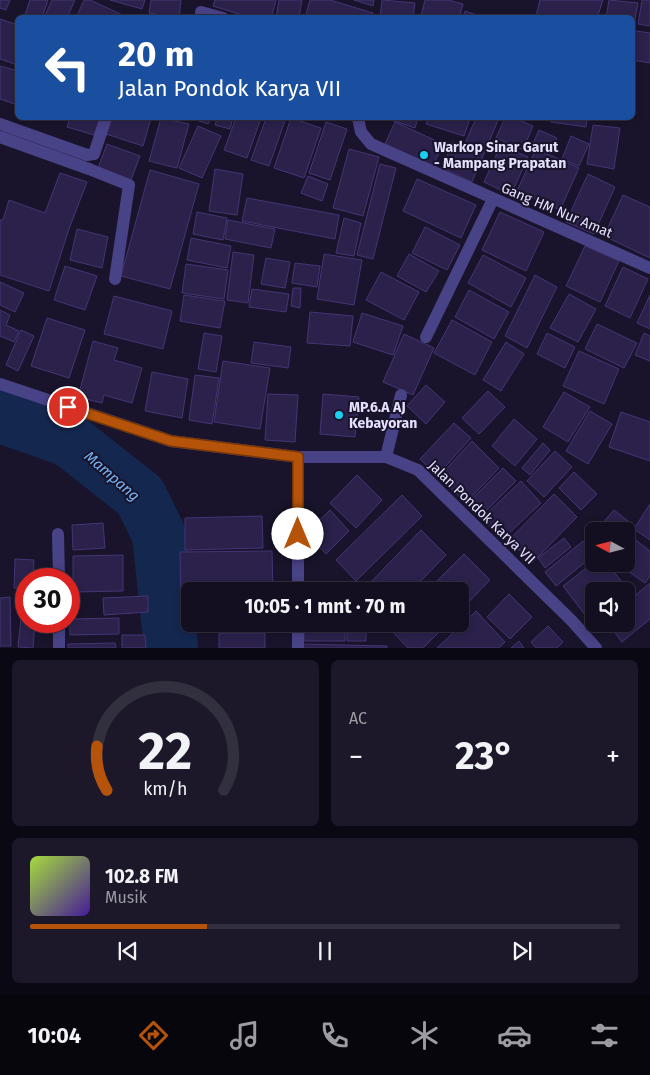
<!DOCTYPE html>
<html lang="id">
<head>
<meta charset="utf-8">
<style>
	:root { --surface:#130f20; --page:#1c1829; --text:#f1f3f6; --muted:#9d9ca5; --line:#322f3e; --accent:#b45309 }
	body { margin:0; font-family:"Fira Sans",sans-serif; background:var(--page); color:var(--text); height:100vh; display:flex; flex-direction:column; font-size:19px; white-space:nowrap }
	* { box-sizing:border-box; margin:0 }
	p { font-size:16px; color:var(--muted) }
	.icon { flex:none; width:28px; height:28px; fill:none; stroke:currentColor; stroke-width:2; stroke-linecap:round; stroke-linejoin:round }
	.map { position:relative; height:648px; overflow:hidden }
	.panel { display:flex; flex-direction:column; gap:12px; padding:12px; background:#0a0812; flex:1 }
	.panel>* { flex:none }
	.hud { position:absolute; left:15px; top:15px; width:620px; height:105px; border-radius:8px; box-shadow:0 2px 8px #0003,0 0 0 1px var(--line); background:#1a4fa0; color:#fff; overflow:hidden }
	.needle { width:32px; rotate:277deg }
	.fabs { position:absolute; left:585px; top:522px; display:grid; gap:10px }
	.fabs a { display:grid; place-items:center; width:50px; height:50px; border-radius:8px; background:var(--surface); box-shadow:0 2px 8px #0003,0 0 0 1px var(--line); font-size:25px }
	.speed { position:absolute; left:15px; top:568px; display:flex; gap:10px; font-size:25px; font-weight:700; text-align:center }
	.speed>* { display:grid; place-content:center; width:65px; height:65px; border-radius:50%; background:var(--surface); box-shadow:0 2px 8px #0003,0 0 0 1px var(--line); line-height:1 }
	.speed .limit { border:8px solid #d22; background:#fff; color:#111 }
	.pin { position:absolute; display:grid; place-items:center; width:42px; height:42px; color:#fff; margin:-21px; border:2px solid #fff; border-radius:50%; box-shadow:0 1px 5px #0007 }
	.me { position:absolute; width:55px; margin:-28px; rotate:0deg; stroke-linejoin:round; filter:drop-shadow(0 0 4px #0008) }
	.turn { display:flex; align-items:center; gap:18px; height:105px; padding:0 20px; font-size:22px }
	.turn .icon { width:65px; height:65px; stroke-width:2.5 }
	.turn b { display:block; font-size:35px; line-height:42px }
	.big { font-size:38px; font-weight:700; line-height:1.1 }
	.panel .tile { flex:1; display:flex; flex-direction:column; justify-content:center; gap:8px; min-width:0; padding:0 18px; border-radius:8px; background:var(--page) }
	.panel .dial { align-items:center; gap:0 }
	.dial svg { height:130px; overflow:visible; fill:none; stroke:var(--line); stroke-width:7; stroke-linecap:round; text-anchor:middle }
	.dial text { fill:var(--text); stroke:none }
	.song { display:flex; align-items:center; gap:15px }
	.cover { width:60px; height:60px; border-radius:8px; background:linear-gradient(135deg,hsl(80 70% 55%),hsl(260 70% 35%)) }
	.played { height:5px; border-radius:2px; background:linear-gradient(90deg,var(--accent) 30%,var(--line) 30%) }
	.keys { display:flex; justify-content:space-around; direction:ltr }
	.heat { display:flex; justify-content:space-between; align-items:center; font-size:28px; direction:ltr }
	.panel .tiles { flex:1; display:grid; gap:12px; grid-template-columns:1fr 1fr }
	.tile:last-child { grid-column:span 2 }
	.trip { position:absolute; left:181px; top:582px; width:288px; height:50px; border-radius:8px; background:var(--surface); box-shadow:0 2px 8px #0003,0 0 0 1px var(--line); font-weight:700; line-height:50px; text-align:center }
	.dock { display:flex; height:80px; justify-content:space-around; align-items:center; background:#08060d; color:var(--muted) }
	.dock .icon { width:35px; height:35px }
	.dock .on { color:var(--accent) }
	.dock b { font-size:22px; color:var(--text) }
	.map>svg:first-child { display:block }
</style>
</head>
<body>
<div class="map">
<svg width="650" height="648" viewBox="0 0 650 648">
	<rect width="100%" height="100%" fill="#19142b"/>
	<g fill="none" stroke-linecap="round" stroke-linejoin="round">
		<!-- river -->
		<path stroke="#14274f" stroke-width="54" d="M0,416L69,440L140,496L159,535L171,648"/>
	</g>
	<!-- building -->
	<path fill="#2b214b" stroke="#453575" d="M0,0H10L6,10L0,8Z
		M30,0H48L42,18H24Z
		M52,0H75L67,18H44Z
		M84,0H90L127,17L76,18Z
		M110,0H145L142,9Z
		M151,0H181L179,18L149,13Z
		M215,0H276L271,18H252L213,6Z
		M279,0H302L299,18H276Z
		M310,0H330L373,13L371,18H305Z
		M354,0H374L373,6Z
		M382,0L415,3L413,18H380Z
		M425,0H448L463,4L459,18L421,16Z
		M540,0H603L597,18H543L536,16Z
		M609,0L638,3L634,24L632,23V18H606Z
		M642,0H650V26L638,24Z
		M465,11L485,18H463Z
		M0,19L18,25V65L0,59Z
		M636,31L650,33V63L632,60Z
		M0,66L18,71V105L0,99Z
		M70,118H100L94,135L67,127Z
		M111,118H151L143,146L106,134Z
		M161,118L189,124L177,168L149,161Z
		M190,118H211L208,124Z
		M217,118H233L230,129L215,125Z
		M236,118H261L247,158L224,150Z
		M266,118H286L269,166L251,160Z
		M291,118L321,128L304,178L274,168Z
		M388,118H418L415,128L388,119Z
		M428,118H470L464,136L426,124Z
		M476,118H499L472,182L442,168L453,142L464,146Z
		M505,118H514L533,126L523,150L496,138Z
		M552,118H587L586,127L551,122Z
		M326,122L347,129L330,180L309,173Z
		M395,122L443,144L433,166L385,144Z
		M593,125L620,128L614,169L587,164Z
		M198,126L221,136L202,178L179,168Z
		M539,130L557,138L550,153L532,146Z
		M571,136L589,144L579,166L562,159Z
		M107,144L140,156L131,180L98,168Z
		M501,145L528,157L511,195L484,182Z
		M349,149L379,157L363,216L333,208Z
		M536,149L579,168L560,210L517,191Z
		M380,164L396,168L373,259L357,255Z
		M215,169L243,174L237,215L209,211Z
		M150,170L199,184L170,289L121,276Z
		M60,173L87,182L69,229L49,291L0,275V220H3L9,200L45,213Z
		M588,174L615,187L594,234L566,222Z
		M308,176L328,184L322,201L301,193Z
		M417,179L476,205L461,238L403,211Z
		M623,195L650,207V258L604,236Z
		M247,198L339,215L335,239L242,221Z
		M197,212L227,218L223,240L193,234Z
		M500,212L544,232L526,271L482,250Z
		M344,218L361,223L354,256L336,253Z
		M228,220L275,229L271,248L225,239Z
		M425,227L460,245L447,270L412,253Z
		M77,229L108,237L102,268L70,260Z
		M191,238L231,246L227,268L187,260Z
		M585,246L619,261L600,302L566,286Z
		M233,252L254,255L248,303L227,300Z
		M324,254L362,260L354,305L317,299Z
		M409,254L439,271L426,292L397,276Z
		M483,255L526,278L511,307L468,283Z
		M266,258L290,262L285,288L261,284Z
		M295,263L320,266L317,287L292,283Z
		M186,264L228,270L224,299L182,293Z
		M65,266L97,276L85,310L54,300Z
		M623,267L648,279L630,318L605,306Z
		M381,272L419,292L404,320L366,300Z
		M535,275L557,287L527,348L505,336Z
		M0,282L24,293L15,312L0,305Z
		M293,288H301L300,308L291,306Z
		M252,289L289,294L286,312L249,307Z
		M469,290L509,312L494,339L455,317Z
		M569,294L596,309L578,342L550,328Z
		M184,295L225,301L220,328L180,321Z
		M650,295V329L637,323Z
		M114,296L172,311L163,349L104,334Z
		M0,310L10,315L6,325L19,331L14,342L0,336Z
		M310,312L353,316L350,346L307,343Z
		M362,313L403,326L393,355L353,342Z
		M47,318L85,330L69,378L31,366Z
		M452,320L492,342L475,375L434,353Z
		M597,324L637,343L624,368L585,349Z
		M21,330L34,336L18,371L6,365Z
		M204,333L222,336L216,372L198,369Z
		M547,333L575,347L565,368L537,354Z
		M644,333L650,336V361L635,355Z
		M404,334L434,348L413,395L383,382Z
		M93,341L118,348L114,360L142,368L132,403L104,395L102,403L78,397Z
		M254,342L291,347L288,368L251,363Z
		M506,342L524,354L501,391L483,380Z
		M579,351L619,369L604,404L563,386Z
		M223,361L270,368L260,429L214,422Z
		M152,372L188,379L182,418L145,411Z
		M195,375L219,378L212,424L189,420Z
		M426,385L445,402L426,424L407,406Z
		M488,391L505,407L479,434L462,418Z
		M564,392L590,407L568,442L543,427Z
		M268,394L298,395L295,442L265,440Z
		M323,394L359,397L355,437L320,434Z
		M590,411L612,424L588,464L566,451Z
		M621,412L650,422V461L609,447Z
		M514,419L537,439L515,466L492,446Z
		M454,423L471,438L437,476L420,459Z
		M472,441L499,468L466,503L439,477Z
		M543,443L550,450L530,475L522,468Z
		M555,451L572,467L544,497L527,481Z
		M503,468L516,481L480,517L467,504Z
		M574,472L597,494L581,510L559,488Z
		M357,475L382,500L356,528L330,503Z
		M521,481L541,503L502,540L482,518Z
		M554,494L577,517L532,563L509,540Z
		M402,495L422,516L356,581L336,560Z
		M650,504V540L634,529Z
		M330,510L349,531L326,554L306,533Z
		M614,510L633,525L626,533V531H596Z
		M262,516L263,548L185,550V518Z
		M103,523L105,548L73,550L72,525Z
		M421,530L446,555L411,591H378L370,583Z
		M628,534L650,551V576L645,583L618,564H626V537Z
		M564,538L571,547L545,568L538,558Z
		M583,541L594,555L556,586L545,572Z
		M272,551L273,591H190V598L181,599L180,552Z
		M464,554L490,580L460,611V591H427Z
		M123,555V591L73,592V556Z
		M15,559L34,560L33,579H26V589L14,588Z
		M594,562V564H608L631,594L626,597V591H594V622L592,624L563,586Z
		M650,583V619L622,642L608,624H626V603Z
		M299,585H340V591H299Z
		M347,585L365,586V591H347Z
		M509,594L532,617L510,639L487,617Z
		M148,596V612L104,615L103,598Z
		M10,597L11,646H0V598Z
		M185,604H190V624L230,625H185Z
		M476,611L505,642L499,648H437Z
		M21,618L26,619V621H35L33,648L18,647Z
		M119,618V634L70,635V619Z
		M304,624H345V641H304Z
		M347,624H366V641H347Z
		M394,624H447L423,648H408L390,629Z
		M548,626L563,642L557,648H536L531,642Z
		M219,633H265V648H219Z
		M122,635H145L146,648H122Z
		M519,641L524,648H511Z
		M115,643L116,648H68V644Z
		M301,644L387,646V648H301Z"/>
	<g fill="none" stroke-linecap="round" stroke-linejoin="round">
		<!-- lane -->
		<path stroke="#484286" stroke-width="12" d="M89,169L129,185L115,279
			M386,457L401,395"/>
		<!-- street -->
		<path stroke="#484286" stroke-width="12" d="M201,12L223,18
			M358,118L361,132L371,144L650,268
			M0,124L87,155L94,154L106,118
			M0,137L89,169
			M426,337L493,199
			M0,384L171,441L298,457H386L418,470L572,621L596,648
			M58,534L59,579
			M298,591V457
			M59,621V648
			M298,648V624"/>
	</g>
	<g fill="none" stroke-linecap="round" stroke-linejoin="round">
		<defs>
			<path id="route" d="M68,407L171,441L298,457V534"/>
		</defs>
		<!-- route casing -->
		<use href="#route" stroke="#753606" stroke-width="12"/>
		<!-- route -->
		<use href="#route" stroke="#b45309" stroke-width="9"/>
	</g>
	<!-- markers -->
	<g fill="#1bcfee" stroke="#19142b" stroke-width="2">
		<circle cx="424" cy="155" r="5"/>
		<circle cx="339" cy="415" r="5"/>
	</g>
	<g text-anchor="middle" stroke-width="4" stroke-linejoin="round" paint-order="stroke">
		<!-- poi labels -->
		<g font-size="14" font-weight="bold" fill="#e5e0fd" stroke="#19142b" text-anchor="start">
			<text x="434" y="152">Warkop Sinar Garut<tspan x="434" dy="16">- Mampang Prapatan</tspan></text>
			<text x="349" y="412">MP.6.A AJ<tspan x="349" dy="16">Kebayoran</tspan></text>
		</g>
		<!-- street labels -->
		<g font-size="14" fill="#e5e0fd" stroke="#19142b">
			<text transform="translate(557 210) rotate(23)" y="5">Gang HM Nur Amat</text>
			<text transform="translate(482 512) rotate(44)" y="5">Jalan Pondok Karya VII</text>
		</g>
		<!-- water labels -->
		<g font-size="15" font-style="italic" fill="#76b4f5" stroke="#19142b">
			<text transform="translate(112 476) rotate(41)" y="5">Mampang</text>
		</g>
	</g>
</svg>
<div class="fabs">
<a><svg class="needle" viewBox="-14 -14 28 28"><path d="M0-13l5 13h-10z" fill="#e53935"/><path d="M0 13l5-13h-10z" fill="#9d9ca5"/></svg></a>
<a><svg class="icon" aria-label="sound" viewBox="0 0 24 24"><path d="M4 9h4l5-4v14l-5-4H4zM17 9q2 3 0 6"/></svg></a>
</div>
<div class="speed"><div class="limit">30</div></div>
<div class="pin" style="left:68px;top:407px;background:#d93025"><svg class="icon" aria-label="arrive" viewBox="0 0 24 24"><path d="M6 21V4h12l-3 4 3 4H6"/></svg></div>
<svg class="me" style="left:298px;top:534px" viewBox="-20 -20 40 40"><circle r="19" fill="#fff"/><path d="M0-13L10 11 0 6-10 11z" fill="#b45309"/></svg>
<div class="trip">10:05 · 1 mnt · 70 m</div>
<div class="hud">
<div class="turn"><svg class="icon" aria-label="left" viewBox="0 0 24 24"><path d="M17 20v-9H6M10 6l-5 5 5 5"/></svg><div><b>20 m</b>Jalan Pondok Karya VII</div></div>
</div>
</div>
<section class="panel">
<div class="tiles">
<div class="tile dial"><svg viewBox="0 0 100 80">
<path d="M14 69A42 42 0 1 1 86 69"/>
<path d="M14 69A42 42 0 0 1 8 42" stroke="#b45309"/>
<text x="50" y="56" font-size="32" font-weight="700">22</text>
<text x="50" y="72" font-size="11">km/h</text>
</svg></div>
<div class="tile"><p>AC</p>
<div class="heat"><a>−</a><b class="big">23°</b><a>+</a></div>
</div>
<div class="tile">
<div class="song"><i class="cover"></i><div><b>102.8 FM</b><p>Musik</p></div></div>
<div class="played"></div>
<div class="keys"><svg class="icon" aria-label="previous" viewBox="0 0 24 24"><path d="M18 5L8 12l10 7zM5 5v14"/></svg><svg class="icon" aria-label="pause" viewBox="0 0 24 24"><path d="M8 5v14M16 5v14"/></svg><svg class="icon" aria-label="next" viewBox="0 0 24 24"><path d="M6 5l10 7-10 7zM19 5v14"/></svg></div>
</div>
</div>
</section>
<nav class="dock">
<b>10:04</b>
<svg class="icon on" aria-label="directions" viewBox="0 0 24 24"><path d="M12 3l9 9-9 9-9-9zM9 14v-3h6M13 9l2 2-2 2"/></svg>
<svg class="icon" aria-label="music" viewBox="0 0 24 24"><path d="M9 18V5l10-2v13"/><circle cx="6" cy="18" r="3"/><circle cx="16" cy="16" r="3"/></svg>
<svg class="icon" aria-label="phone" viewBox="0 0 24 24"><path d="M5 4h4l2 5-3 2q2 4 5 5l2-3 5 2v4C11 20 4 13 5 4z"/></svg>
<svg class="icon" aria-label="climate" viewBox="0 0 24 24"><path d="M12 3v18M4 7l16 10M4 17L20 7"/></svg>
<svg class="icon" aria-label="car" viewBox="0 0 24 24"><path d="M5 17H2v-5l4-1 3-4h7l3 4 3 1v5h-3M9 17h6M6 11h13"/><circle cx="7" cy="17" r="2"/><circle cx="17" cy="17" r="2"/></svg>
<svg class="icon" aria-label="filters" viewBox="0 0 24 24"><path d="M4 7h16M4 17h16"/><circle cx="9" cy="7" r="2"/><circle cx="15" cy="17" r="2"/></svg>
</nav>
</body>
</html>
